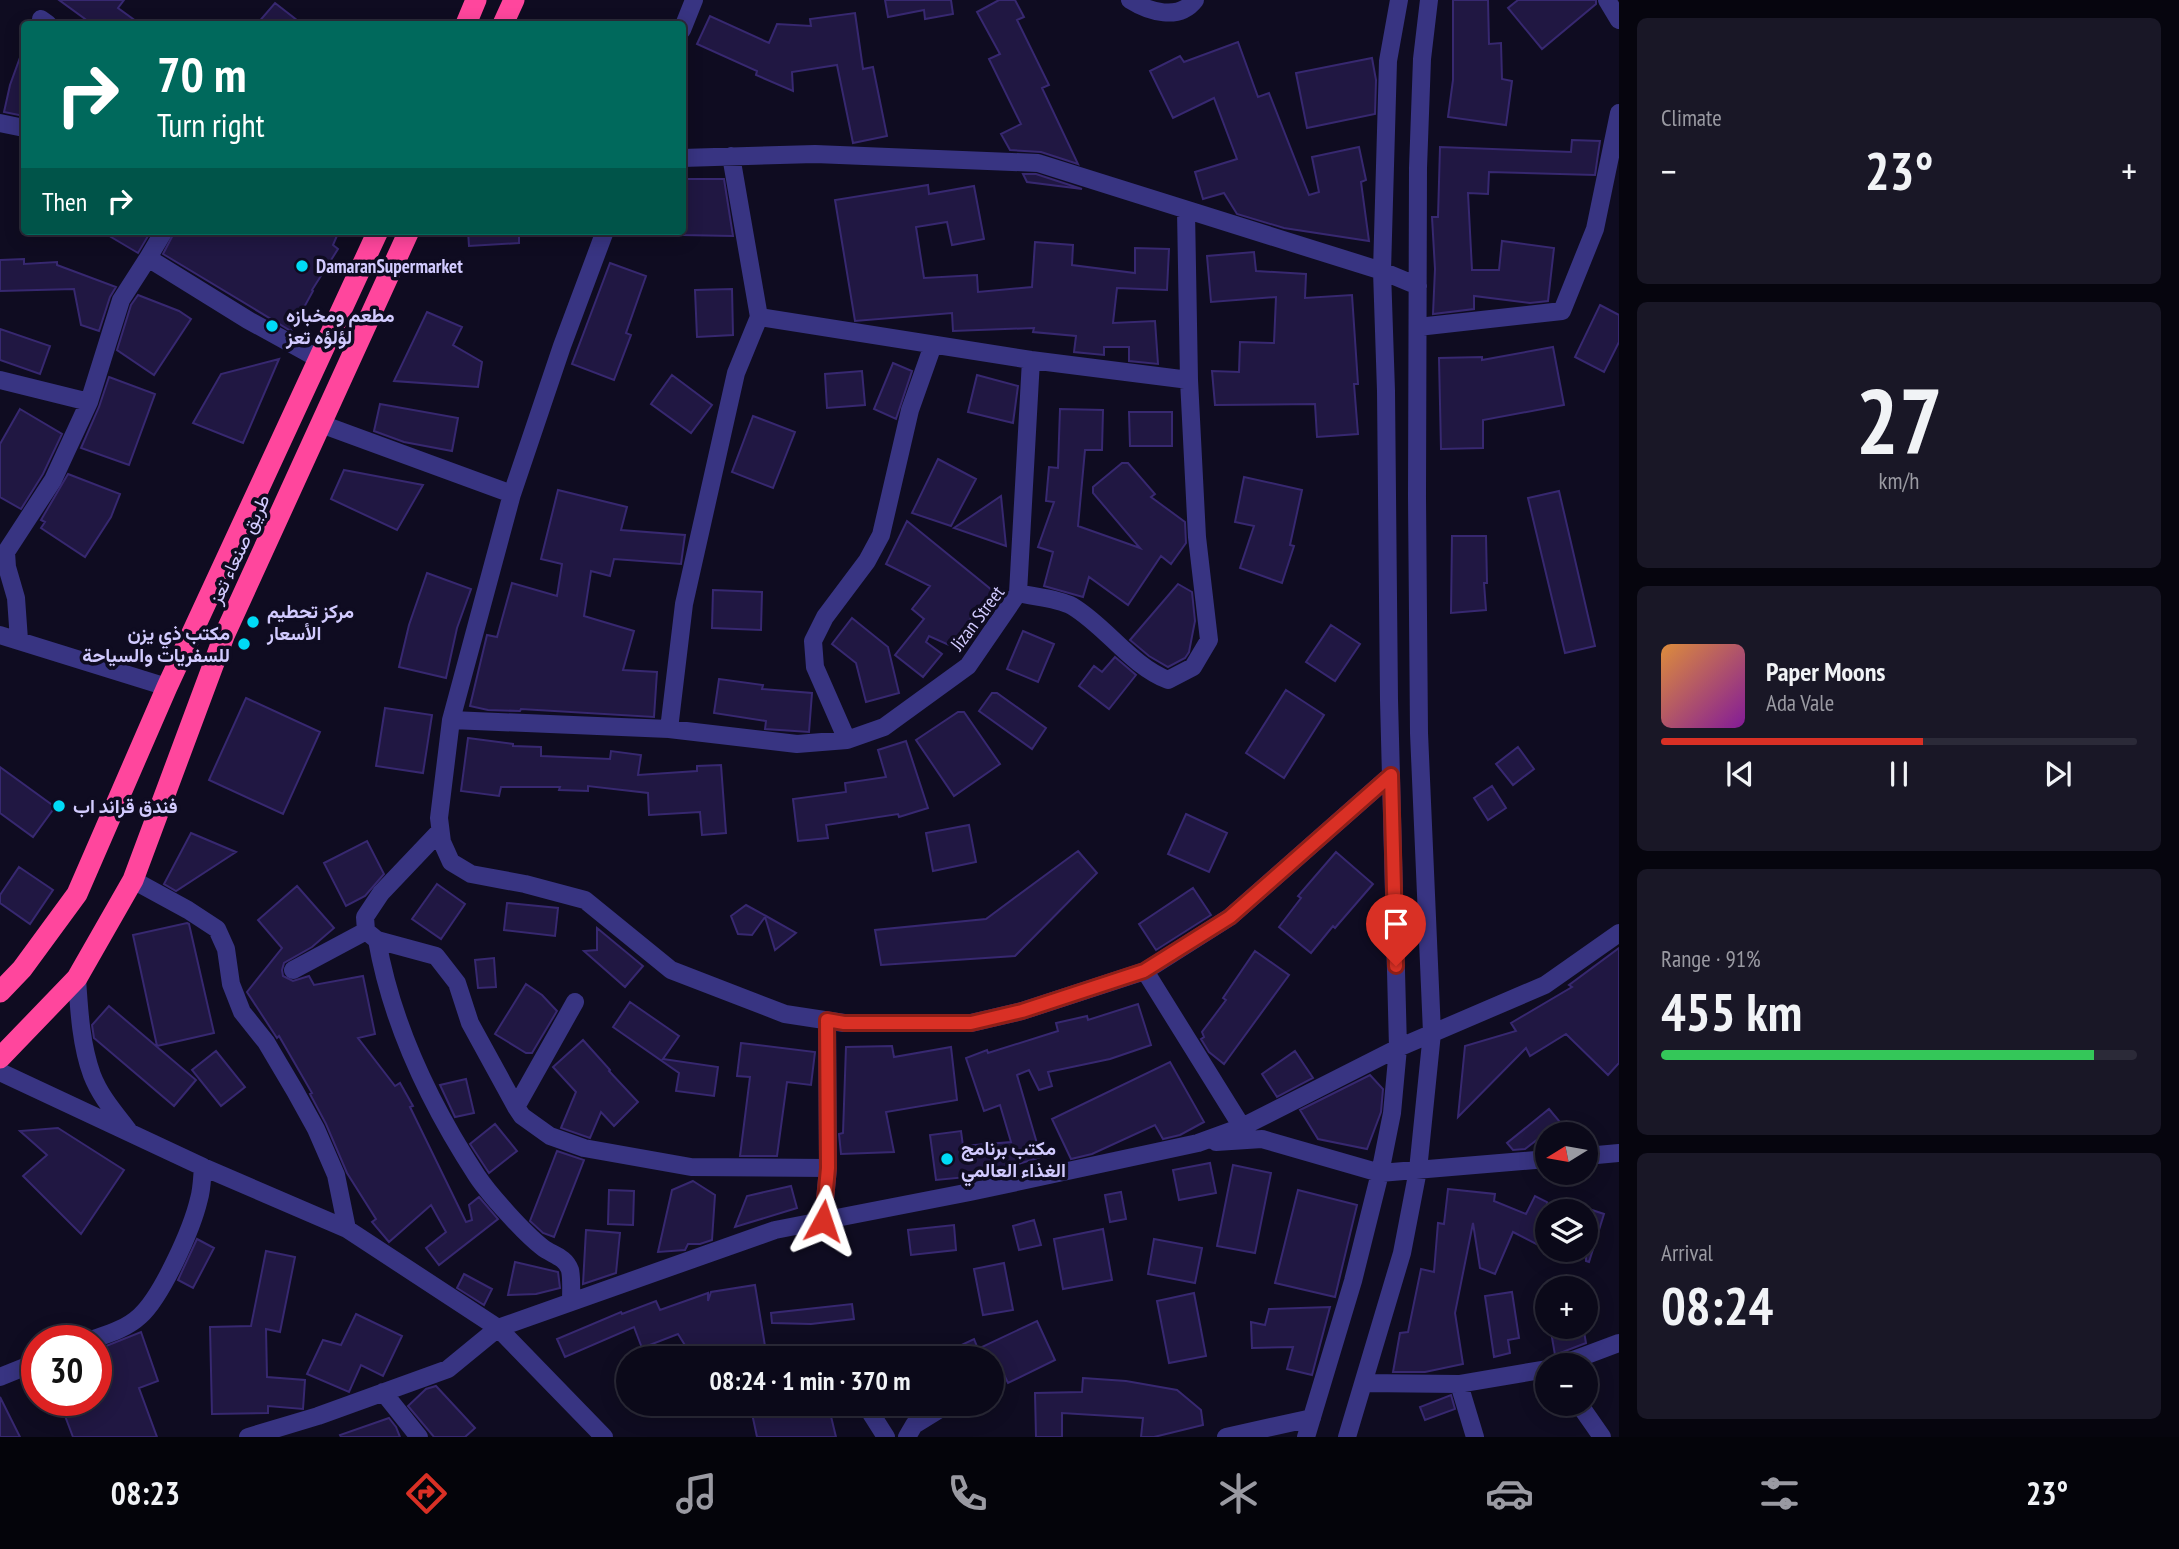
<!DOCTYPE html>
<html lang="en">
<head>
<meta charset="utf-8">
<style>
	:root { --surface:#0b0919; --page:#191726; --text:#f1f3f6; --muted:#9a9aa2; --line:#2b2a38; --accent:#d93025 }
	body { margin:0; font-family:"PT Sans Narrow",Vazirmatn,sans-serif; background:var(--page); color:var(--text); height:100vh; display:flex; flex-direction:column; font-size:26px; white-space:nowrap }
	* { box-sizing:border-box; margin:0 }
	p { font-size:23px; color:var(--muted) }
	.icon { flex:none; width:38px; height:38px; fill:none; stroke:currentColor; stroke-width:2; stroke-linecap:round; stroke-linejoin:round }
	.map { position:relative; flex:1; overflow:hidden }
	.panel { display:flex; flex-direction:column; gap:18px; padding:18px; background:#06050e; width:560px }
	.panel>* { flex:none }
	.hud { position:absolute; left:21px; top:21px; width:665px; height:214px; border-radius:7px; box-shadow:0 4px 18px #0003,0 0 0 2px var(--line); background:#00695c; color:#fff; overflow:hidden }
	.needle { width:46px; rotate:259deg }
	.buttons { position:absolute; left:1535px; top:1122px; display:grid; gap:14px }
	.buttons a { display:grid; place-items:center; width:63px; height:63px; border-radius:50%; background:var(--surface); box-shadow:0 4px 18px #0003,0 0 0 2px var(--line); font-size:35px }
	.speed { position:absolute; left:21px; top:1325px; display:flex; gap:14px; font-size:35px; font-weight:700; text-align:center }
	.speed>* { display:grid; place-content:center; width:91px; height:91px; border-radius:50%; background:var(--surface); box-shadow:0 4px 18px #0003,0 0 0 2px var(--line); line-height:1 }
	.speed .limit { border:10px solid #d22; background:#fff; color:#111 }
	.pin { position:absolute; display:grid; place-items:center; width:60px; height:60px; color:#fff; margin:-72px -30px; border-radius:50% 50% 50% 0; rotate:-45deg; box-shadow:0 0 7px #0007 }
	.pin .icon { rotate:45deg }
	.me { position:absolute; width:77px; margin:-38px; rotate:5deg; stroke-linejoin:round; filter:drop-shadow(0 0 5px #0008) }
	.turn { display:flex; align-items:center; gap:24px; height:147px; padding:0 21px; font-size:32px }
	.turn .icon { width:91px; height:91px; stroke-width:2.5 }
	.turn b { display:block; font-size:49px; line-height:60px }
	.then { display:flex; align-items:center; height:66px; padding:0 21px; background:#0003; gap:14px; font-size:26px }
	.big { font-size:52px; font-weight:700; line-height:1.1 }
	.panel .widget { flex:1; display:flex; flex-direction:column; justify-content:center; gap:10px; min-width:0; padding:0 24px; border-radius:10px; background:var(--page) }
	.panel .dial { align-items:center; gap:0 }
	.dial b { font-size:91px; line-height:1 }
	.song { display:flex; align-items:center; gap:21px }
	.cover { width:84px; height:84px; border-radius:10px; background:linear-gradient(135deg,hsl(30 70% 55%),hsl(290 70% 35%)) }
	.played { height:7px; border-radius:4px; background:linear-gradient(90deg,var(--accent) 55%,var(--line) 55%) }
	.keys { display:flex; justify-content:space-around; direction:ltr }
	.heat { display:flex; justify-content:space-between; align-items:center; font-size:38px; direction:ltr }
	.charge { height:10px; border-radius:5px; background:linear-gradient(90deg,#34c759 91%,var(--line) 0) }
	.trip { position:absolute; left:616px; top:1346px; width:388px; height:70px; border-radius:35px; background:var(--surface); box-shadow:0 4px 18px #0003,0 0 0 2px var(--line); font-weight:700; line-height:70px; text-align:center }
	.menu { display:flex; height:112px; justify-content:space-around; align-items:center; background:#04040a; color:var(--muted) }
	.menu .icon { width:49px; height:49px }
	.menu .selected { color:var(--accent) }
	.menu b { font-size:32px; color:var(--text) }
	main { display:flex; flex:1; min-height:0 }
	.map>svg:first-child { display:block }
</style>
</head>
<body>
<main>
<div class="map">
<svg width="1619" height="1437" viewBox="0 0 1619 1437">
	<rect width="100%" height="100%" fill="#0f0c21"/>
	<!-- building -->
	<path fill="#201742" stroke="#372870" stroke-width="2" d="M59,0H124L118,8L140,24H92Z
		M885,0H951L953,14L925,19L924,10L888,17Z
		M999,0H1015L1024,17L1017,20L1049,85L1042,88L1078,164L1041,152L1010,150L1001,134L1021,124L989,59L1000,54L977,12Z
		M1453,0H1488L1489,44L1501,43L1502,79L1512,81L1506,125L1448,117L1453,80Z
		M1518,0H1596V4L1542,49L1508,8Z
		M275,3L302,24H257Z
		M855,13L863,69L873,67L887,136L853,143L837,65L792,72L793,91L756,75L757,71L697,44L710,16L769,43L777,24L811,26L810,19Z
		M1238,42L1258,97L1269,93L1309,195L1319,192L1312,157L1359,147L1366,180L1361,182L1369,241L1284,228L1237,214L1224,193L1203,199L1195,172L1237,159L1214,98L1173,118L1150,71L1180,56L1184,62Z
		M22,52H24V116L4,112L10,85Z
		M1372,58L1376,80L1375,114L1307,128L1296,73Z
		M1572,140L1600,141L1595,175L1489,172L1488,194L1468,193L1472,270H1499L1502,241L1554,248L1548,301L1530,303L1474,296V309L1433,314L1435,269L1432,217H1438L1440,147L1571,152Z
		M1023,174H1036L1082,189L1027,182Z
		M682,179H724L733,236L682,235Z
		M928,185L929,194L974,186L984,239L952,245L947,222L916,227L924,278L977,275L978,292L1032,287L1035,242L1073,245L1072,265L1135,273V248L1169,249L1167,290L1117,288L1113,323L1155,321L1158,364L1129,361V347H1104V355L1074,352L1076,336L1033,332L1034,328L953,331L952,313L855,321L835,200Z
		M101,231H151L138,253Z
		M175,231H339L333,245L338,249L312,290L313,291L291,331L163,254Z
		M468,231H519V243L469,246Z
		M1254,252L1256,271L1306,274L1305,298L1352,295L1358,384H1354L1358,434L1317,437L1315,404L1215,405L1212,371L1239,372L1240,342L1274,343L1276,297L1211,302L1207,256Z
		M24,259V264L57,262V265L116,287L110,297L99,331L81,325L74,289L0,291V260Z
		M610,263L646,276L626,333L631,335L614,380L572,364Z
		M732,289L733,335L697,337L695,290Z
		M138,295L179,311L191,319L154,375L117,350L131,305Z
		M1600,305L1619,315V342L1604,372L1575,357Z
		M427,312L462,327L453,345L482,362L478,387L394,381Z
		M0,329L50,346L40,374L0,360Z
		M1553,347L1564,405L1483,420V448L1441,449L1439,358L1482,357V360Z
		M279,359L243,443L193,423L221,374Z
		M893,363L912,371L896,419L874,409Z
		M862,371L865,405L827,408L825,374Z
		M672,375L712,405L691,433L651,404Z
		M977,375L1018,386L1013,423L968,412Z
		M109,377L155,394L129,465L81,448L99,407Z
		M380,404L458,418L452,451L404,442L374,431Z
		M20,409L62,434L43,474L21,509L0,497V444Z
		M1060,409L1103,410L1102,450H1085L1078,526L1140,548L1093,493V487L1122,463H1128L1155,494L1151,497L1185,522L1186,543L1171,564L1161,556L1128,605L1089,577L1083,597L1044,586L1053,552L1038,547L1054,502L1046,501L1049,467L1058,468Z
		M1129,412H1172V446H1130Z
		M753,416L795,432L773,488L732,472Z
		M938,459L976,479L951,526L912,513Z
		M344,470L423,485L397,530L331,499Z
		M68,474L120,494L111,517L85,557L41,528L45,522L41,520Z
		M1244,477L1302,490L1290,545L1294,546L1282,583L1240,568L1254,526L1235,522Z
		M558,490L627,507L621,530L685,535L681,564L614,559L610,576L591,571L584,616L634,631L623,670L657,672L654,717L521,709L520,711L488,710L470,706L487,635L497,637L512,583L557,596L562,564L541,559Z
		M1559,491L1595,646L1565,653L1528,498Z
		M1001,496L1006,546L954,528Z
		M907,521L993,591L968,622L972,625L956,646L951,642L949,645L929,636L926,642L942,654L923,677L895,655L924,619L912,609L930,586L886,564Z
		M1452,536H1486L1487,583H1484L1486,610L1451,613Z
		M427,573L471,589L457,628L446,678L399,667L409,625Z
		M1178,584L1192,592L1195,621L1189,652L1185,658L1168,667L1149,656L1130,640Z
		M713,590L762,592L761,630L712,628Z
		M852,618L888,647L899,693L866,702L856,663L832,644Z
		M1331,625L1360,644L1335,681L1306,662Z
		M1023,631L1054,644L1038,682L1007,669Z
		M1115,657L1136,675L1109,709L1079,686L1094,666L1102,672Z
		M719,679L763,685L762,689L812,693L809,732L765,729L766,721L714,713Z
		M1286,690L1324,715L1284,778L1246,753Z
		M992,693H997L1046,728L1032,749L979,711Z
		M246,698L320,732L283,814L209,780Z
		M385,708L432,715L423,773L376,766Z
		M958,712H964L1000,764L954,796L916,740Z
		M468,738L513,744V746L541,747V756L610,759L611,751L641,755L638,775L697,771V766L721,765L726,833L702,835L700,812L649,815L648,793L588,786V791L559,790L560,787H501L499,796L461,791Z
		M906,741L928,808L899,817L898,814L826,825L828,838L798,841L793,799L846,792L845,783L886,777L878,750Z
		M1518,747L1534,769L1513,785L1496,764Z
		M0,767L55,807L33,837L0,813Z
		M1492,786L1506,808L1488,820L1474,798Z
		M1186,814L1227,833L1209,872L1168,854Z
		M969,825L976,862L933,871L926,833Z
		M191,833L236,852L176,891L164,884Z
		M367,841L384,874L365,896L346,906L324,863Z
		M1078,851L1097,873L1015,956L881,965L875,930L986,919Z
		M1336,852L1373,884L1335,928L1333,926L1311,953L1279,927L1301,898L1298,896Z
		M19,867L53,890L30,924L0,903V895Z
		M437,884L465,904L441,939L412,919Z
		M297,886L334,928L312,947L284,963L282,970L283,976L293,981L309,976L314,985L363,976L375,1034L358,1038L395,1086L400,1083L413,1106L410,1107L466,1222L472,1220L469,1205L479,1197L498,1219L439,1265L426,1248L446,1232L431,1205L389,1242L372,1222L376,1219L347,1173L326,1124L310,1094L312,1093L279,1036L277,1038L247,992L282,948L258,920Z
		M1193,888L1211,915L1156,950L1139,924Z
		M507,903L558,908L555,936L504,930Z
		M746,905L766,916L796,933L775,950L765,917L752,935L738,934L731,916Z
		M187,923L189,924L214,1033L157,1046L133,935Z
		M597,928L643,966L625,987L584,951L597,950Z
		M1619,948V1063L1608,1075L1566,1034L1530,1056L1526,1048L1458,1117L1465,1046L1516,1031L1511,1023L1572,987L1569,985Z
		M1255,951L1289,975L1224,1064L1209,1052L1201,1039L1204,1037L1202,1032L1226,1000L1223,998Z
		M494,958L496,987L478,988L475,960Z
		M526,984L542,995L557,1011L532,1053H526L495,1034Z
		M630,1002L679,1036L663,1059L718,1067L714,1096L676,1091L679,1073L613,1027Z
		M1138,1004L1151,1045L1110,1059L1048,1072L1052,1086L1039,1090L1029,1070L1017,1075L1041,1157L999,1170V1174L982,1178H977V1176L936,1180L930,1135L961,1131L963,1146L1011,1142L1000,1105L984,1111L966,1058L987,1050L988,1053L1058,1031L1056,1023L1087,1016L1088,1020Z
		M109,1006L196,1080L174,1106L94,1038L92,1025Z
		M583,1040L610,1070L609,1071L638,1102L614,1126L601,1112L590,1138L561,1128L576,1092L553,1067Z
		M741,1043L815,1052L811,1085L787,1082L777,1156H740L750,1077L737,1076Z
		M892,1046L894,1057L951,1047L957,1100L886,1112L894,1152L841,1154L839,1134L843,1133L846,1047Z
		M216,1051L245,1087L221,1106L192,1070Z
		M1295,1051L1313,1078L1277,1097L1262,1074Z
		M1170,1062L1204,1122L1180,1135L1163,1139L1155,1125L1092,1154L1071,1159L1052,1119Z
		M1370,1075L1383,1089L1381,1112L1367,1149L1318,1139L1300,1110Z
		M466,1079L474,1113L455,1117L440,1085Z
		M1549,1109L1560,1122L1525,1149L1513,1150L1507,1143Z
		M495,1124L517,1151L489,1173L470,1144Z
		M58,1128L124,1170L81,1234L23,1176L47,1155L20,1131Z
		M557,1151L584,1160L554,1237L543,1233L530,1221Z
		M1210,1163L1216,1193L1179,1200L1173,1170Z
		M1233,1165L1271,1173L1255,1253L1217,1246Z
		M693,1181L715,1195L712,1240L700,1244H688L685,1250L658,1252L672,1190Z
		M791,1186L797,1208L735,1227L747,1196Z
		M1448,1189L1495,1194L1494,1201L1526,1214L1535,1196L1547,1202V1238L1542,1247L1513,1232L1495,1274L1480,1268L1473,1223L1455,1313L1463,1364L1425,1372H1393L1400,1333L1408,1332L1421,1269L1434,1272L1438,1223L1444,1224Z
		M609,1190L634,1191L633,1225L608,1224Z
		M1298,1190L1357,1205L1335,1297L1275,1283Z
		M1121,1192L1126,1219L1110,1222L1105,1195Z
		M1586,1208L1604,1214L1589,1262L1586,1261Z
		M1034,1220L1041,1245L1019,1250L1013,1226Z
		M954,1225L956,1250L911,1255L908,1230Z
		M1103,1229L1112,1280L1063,1289L1054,1239Z
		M586,1230L620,1233L616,1273L583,1284Z
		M197,1239L214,1248L193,1288L178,1280Z
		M1154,1239L1202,1248L1195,1283L1148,1274Z
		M266,1251L295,1257L280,1332L266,1329L267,1377L305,1380L303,1409L268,1406V1413L212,1414L210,1327L251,1326Z
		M515,1262L558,1272L560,1288L536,1294L508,1295Z
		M1004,1263L1013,1310L983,1315L974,1269Z
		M464,1274L492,1289L484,1305L457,1288Z
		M755,1285L765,1346L716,1354L717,1358H693L678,1334L642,1348L634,1327L565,1357L557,1339L621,1312L622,1314L656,1301L660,1310L708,1293V1301L711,1292Z
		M1512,1292L1519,1338L1508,1340L1510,1353L1494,1357L1485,1296Z
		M1194,1293L1206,1356L1169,1363L1157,1301Z
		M852,1304L854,1319L811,1324L772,1323L771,1313Z
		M1330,1307L1312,1375L1287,1369L1293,1347L1252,1348L1251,1322L1265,1325L1269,1309Z
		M356,1314L402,1336L383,1376L361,1365L349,1392L307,1374L323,1340L341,1345Z
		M1037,1321L1055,1360L1008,1383L996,1358H934L974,1339L978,1349Z
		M1550,1326H1583L1586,1343L1555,1355Z
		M141,1332L158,1381L139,1388L157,1437H73L59,1400H96V1350Z
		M1083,1378L1126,1381L1177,1390L1201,1410L1203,1425L1154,1437H1141L1143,1418L1062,1413V1437H1036L1035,1393L1082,1392Z
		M436,1386L475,1428L465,1437H434L408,1406L426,1389Z
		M1451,1395L1455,1409L1425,1420L1420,1407Z
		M0,1397L20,1437H0Z
		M750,1404H772L774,1410L800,1404H828L836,1437H757Z
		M389,1418L396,1427L400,1437H341L340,1435Z"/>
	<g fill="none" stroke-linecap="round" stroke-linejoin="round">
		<!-- minor -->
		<path stroke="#383482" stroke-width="18" d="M1130,0C1149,12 1179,21 1195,0
			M1607,0L1619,20
			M41,19L48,24
			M682,30L694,0
			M0,123L24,128
			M731,156L759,317L1031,360L1189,380
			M682,158L815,154L1038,163L1382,271L1418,286
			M605,231L562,346L512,494L451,720L439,818L442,842L451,862L471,874L525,884L585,900L671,970L785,1014L844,1023H971L1022,1011L1145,971L1230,917L1391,775
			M148,258L164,231
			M1418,327L1562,311L1595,229L1619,113
			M0,380L89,402
			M321,424L512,494
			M1018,593L1031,360
			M0,635L167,687
			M19,640L16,598L7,567L6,552L53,480L89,402L121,300L148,258L248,320L319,359
			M451,720L669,729L797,744L847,740L884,727L968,666L1018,593C1034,597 1057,598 1072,606C1107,627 1130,665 1168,680L1193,667L1209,640L1197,537L1189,380L1186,211
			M669,729L684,604L736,373L759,317
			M847,740L815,667L813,641L825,617L867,561L881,535L910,410L933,345
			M440,831L381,893L365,917L366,931L377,940C392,1025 430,1104 477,1176C489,1194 524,1233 542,1247C552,1255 565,1256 570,1270C572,1279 571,1292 571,1302
			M133,880L188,910L217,929L226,949L231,984L242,1012L266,1042L295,1091L316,1129L336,1175L347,1229
			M377,940L436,956L457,983L470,1023L516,1107L522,1116L550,1136L584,1148L691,1167L828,1168
			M293,970L366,931
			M1145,971L1242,1127
			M77,978C79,1010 81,1045 92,1075C100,1096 115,1113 128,1130
			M0,1072L203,1167L347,1229L498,1328L604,1437
			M516,1107L575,1002
			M1216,1142L1262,1139L1380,1173L1547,1159
			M1586,1156L1619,1153
			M823,1221L828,1168L827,1020
			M91,1340C108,1334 126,1329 140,1316C162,1296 192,1229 199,1199C202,1189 202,1177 203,1167
			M1560,1365L1619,1343
			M0,1377L37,1362
			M1363,1383L1459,1384L1547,1369
			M1459,1384L1475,1437
			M383,1392L419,1437
			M865,1404L886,1437
			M1579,1404L1602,1437
			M248,1437L318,1416L448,1369L498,1328L775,1230L970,1192L1198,1143L1242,1127L1398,1048L1545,985L1619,933
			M907,1437L914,1425L948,1404
			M1226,1437L1312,1418
			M1306,1437L1353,1281L1380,1173L1392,1113L1398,1048L1389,700L1386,391L1382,271L1388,61L1399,0
			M1347,1437L1402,1253L1418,1170L1432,1033L1419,733L1417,497L1418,168L1422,59L1429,0"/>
		<!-- highway -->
		<path stroke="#ff469d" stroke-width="21" d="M466,24L476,0
			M503,24L514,0
			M0,992L22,969L77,894L167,687L378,231
			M0,1058L77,978L133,880L224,636L409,231"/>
	</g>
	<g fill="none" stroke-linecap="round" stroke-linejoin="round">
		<defs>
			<path id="route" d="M823,1221L828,1168L827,1020L844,1023H971L1022,1011L1144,971L1230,917L1391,775L1396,966"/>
		</defs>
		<!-- route casing -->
		<use href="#route" stroke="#8d1f18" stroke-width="18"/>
		<!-- route -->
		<use href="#route" stroke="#d93025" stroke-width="12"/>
	</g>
	<!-- markers -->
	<g fill="#00dbf6" stroke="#0f0c21" stroke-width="2.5">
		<circle cx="302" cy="266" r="7"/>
		<circle cx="272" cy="326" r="7"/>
		<circle cx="253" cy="622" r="7"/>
		<circle cx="244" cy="644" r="7"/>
		<circle cx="59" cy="806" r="7"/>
		<circle cx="947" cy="1159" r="7"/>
	</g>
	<g text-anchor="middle" stroke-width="7" stroke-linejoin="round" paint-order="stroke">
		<!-- poi labels -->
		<g font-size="19" font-weight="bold" fill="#d2cbff" stroke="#0f0c21" text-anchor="start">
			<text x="316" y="273">DamaranSupermarket</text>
			<text x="286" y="322">مطعم ومخبازه<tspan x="286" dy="22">لؤلؤه تعز</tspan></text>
			<text x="267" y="618">مركز تحطيم<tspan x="267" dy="22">الأسعار</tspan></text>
			<text x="230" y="640" text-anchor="end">مكتب ذي يزن<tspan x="230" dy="22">للسفريات والسياحة</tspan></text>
			<text x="73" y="813">فندق قراند اب</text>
			<text x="961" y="1155">مكتب برنامج<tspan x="961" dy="22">الغذاء العالمي</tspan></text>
		</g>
		<!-- street labels -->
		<g font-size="19" fill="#d2cbff" stroke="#0f0c21">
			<text transform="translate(239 549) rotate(-65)" y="7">طريق صنعاء تعز</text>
			<text transform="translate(977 618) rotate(-53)" y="7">Jizan Street</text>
		</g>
	</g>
</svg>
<div class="buttons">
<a><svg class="needle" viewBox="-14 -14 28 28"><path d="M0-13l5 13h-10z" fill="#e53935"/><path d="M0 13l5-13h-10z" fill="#9a9aa2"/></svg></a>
<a><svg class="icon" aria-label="layers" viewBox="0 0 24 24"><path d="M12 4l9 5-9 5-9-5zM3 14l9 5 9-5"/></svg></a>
<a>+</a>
<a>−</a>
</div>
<div class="speed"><div class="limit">30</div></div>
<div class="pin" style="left:1396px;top:966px;background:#d93025"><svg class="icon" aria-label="arrive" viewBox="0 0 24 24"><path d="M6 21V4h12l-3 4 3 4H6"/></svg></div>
<svg class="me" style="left:823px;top:1221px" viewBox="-20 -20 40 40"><path d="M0-17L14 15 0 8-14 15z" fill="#d93025" stroke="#fff" stroke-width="4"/></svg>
<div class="trip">08:24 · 1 min · 370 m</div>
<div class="hud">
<div class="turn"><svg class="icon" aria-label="right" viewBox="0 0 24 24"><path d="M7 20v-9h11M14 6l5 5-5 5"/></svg><div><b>70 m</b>Turn right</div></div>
<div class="then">Then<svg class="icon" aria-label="right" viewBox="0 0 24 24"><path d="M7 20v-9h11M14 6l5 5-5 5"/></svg></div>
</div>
</div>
<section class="panel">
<div class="widget"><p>Climate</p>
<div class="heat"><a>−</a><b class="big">23°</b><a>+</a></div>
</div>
<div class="widget dial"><b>27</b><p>km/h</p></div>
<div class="widget">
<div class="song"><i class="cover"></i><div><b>Paper Moons</b><p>Ada Vale</p></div></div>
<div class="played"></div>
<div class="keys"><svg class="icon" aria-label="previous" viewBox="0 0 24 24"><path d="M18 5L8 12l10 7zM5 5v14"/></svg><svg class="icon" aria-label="pause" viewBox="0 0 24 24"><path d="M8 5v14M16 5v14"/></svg><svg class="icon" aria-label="next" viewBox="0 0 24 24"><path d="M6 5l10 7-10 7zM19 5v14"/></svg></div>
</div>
<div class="widget"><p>Range · 91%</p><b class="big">455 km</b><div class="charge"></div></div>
<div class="widget"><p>Arrival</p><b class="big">08:24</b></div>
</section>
</main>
<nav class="menu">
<b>08:23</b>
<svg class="icon selected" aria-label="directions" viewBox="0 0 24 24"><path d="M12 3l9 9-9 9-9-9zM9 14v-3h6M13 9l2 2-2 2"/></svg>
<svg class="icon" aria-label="music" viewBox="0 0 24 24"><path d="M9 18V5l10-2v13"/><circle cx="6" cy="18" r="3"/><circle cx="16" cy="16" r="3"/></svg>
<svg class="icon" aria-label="phone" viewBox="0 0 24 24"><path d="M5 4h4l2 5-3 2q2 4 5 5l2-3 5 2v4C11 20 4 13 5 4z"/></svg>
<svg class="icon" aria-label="climate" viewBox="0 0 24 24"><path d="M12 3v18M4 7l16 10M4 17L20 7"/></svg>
<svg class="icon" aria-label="car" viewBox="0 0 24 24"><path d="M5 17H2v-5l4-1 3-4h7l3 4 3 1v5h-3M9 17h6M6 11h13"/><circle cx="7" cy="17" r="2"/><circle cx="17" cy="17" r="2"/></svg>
<svg class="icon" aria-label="filters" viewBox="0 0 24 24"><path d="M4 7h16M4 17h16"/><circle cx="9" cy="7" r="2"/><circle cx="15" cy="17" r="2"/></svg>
<b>23°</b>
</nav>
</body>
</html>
